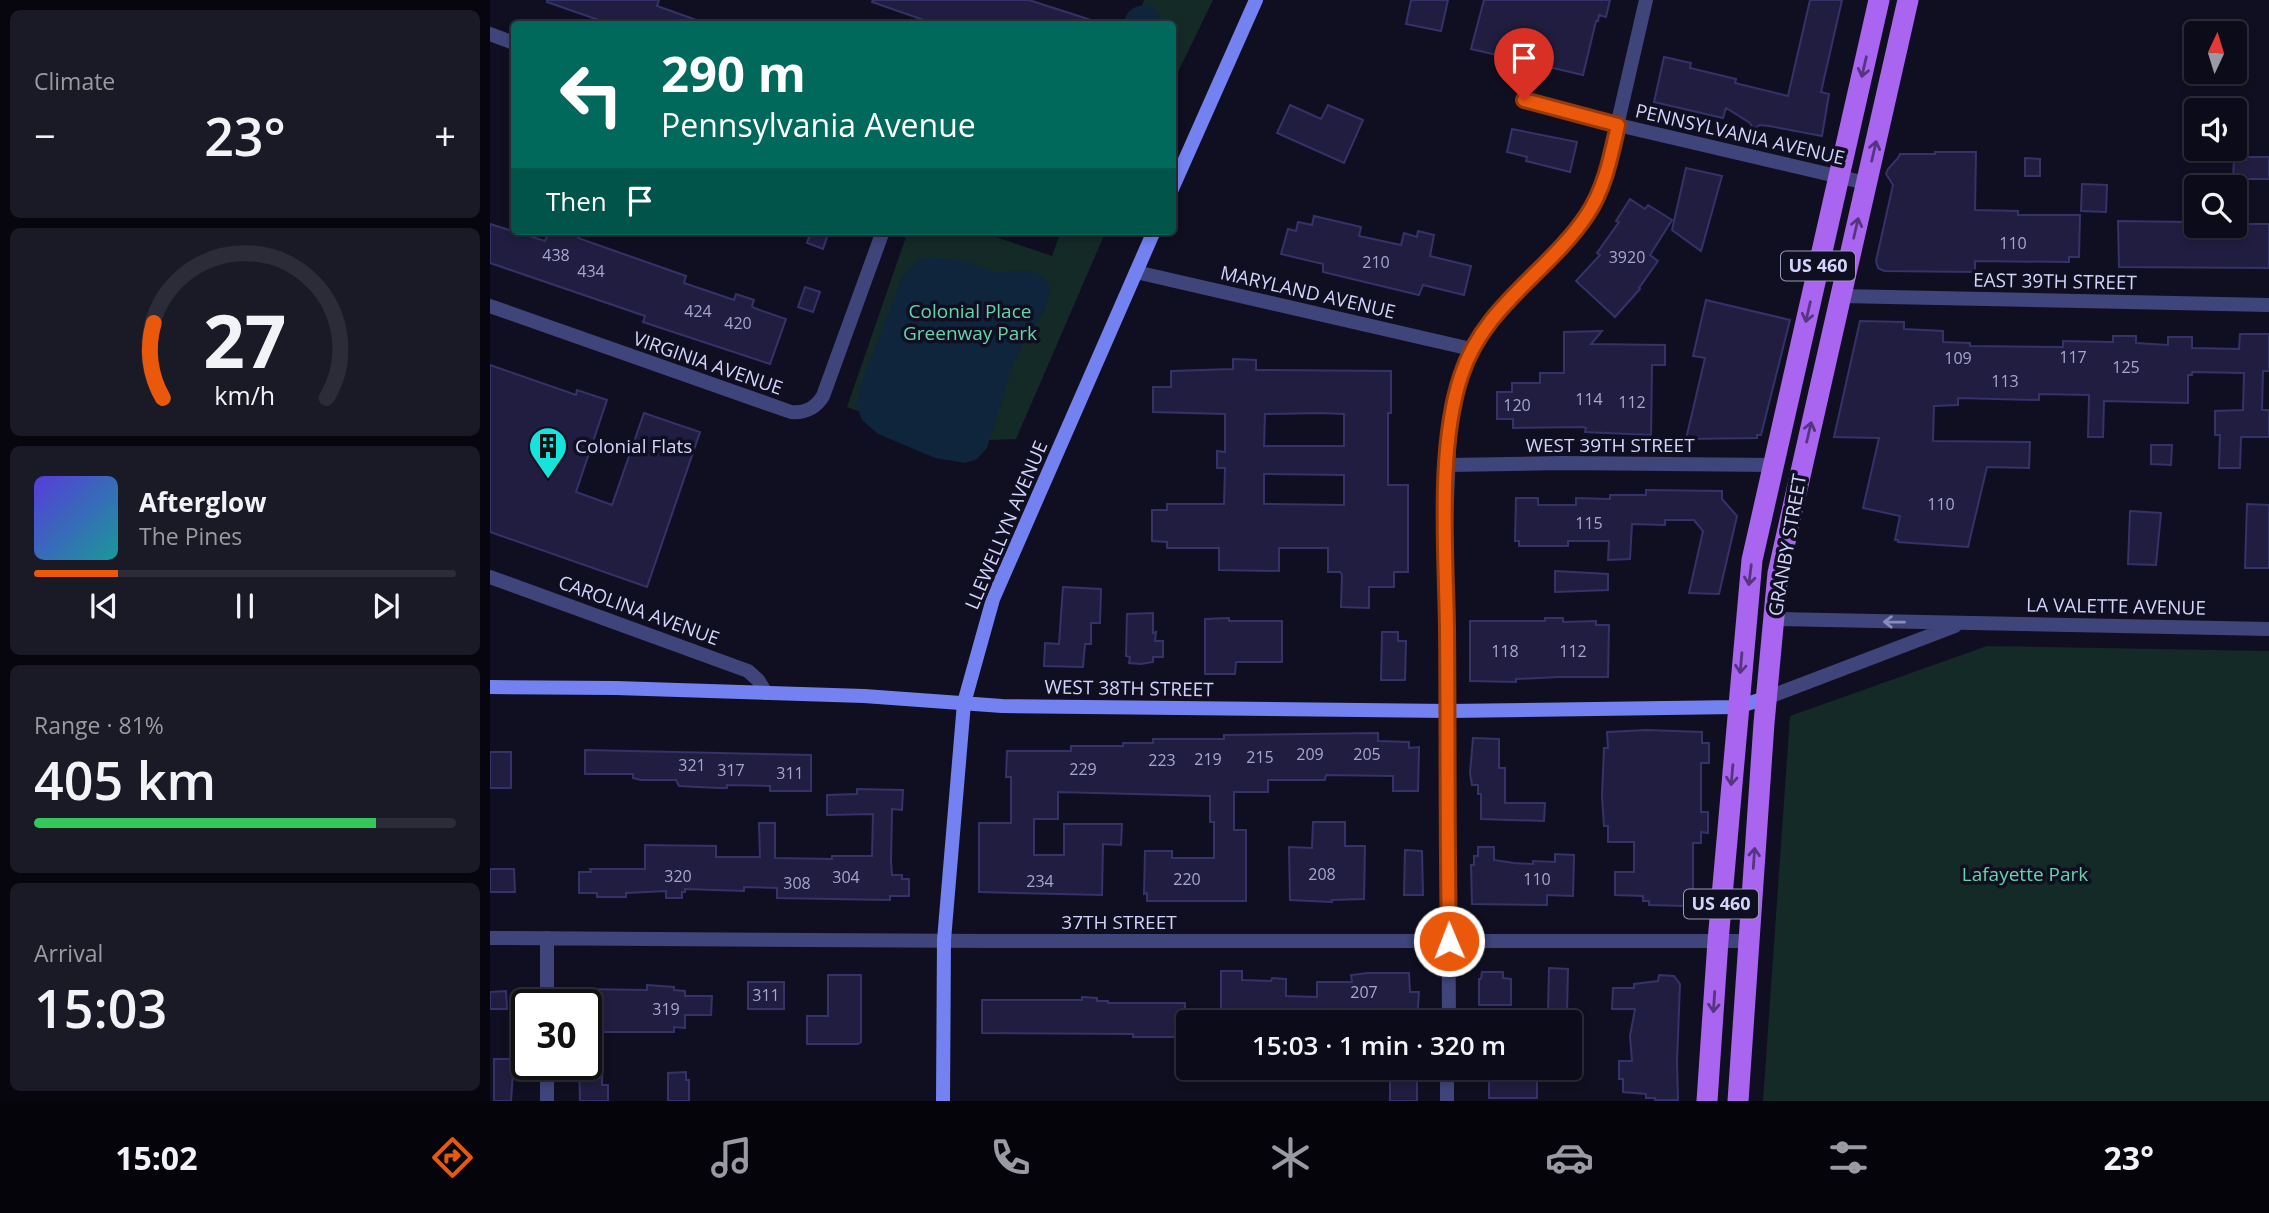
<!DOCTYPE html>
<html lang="en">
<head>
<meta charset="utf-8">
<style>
	:root { --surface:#0c0b19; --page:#1a1926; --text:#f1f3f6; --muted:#9a9ba2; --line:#2c2b38; --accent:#ea580c }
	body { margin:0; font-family:"Open Sans",sans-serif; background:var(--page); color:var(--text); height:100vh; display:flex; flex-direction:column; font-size:26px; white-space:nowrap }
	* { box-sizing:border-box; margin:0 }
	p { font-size:23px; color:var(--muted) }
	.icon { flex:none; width:38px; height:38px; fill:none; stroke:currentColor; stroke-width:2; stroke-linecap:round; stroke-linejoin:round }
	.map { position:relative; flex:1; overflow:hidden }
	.side { display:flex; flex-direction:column; gap:10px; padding:10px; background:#07060e; width:490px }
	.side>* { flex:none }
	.top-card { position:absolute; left:21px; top:21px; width:665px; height:214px; border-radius:7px; box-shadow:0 4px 10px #0003,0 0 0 2px var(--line); background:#00695c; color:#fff; overflow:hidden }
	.needle { width:46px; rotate:4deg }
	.buttons { position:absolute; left:1694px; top:21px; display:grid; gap:14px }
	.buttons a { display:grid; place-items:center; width:63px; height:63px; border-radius:7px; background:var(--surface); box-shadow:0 4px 10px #0003,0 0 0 2px var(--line); font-size:35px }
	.speed { position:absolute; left:21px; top:989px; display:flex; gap:14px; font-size:35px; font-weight:700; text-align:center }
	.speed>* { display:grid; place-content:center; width:91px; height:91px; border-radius:50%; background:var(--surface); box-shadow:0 4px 10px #0003,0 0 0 2px var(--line); line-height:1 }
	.speed .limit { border:4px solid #111; border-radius:10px; background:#fff; color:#111 }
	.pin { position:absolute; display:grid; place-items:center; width:60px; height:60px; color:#fff; margin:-72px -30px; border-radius:50% 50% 50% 0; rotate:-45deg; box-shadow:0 0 7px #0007 }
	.pin .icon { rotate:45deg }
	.me { position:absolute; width:77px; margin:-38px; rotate:359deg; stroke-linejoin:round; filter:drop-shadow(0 0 5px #0008) }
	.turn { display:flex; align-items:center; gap:24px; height:147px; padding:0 35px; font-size:32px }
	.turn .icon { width:91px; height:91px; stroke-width:2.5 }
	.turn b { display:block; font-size:49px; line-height:60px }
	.then { display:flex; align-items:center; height:66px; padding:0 35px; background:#0003; gap:14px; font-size:26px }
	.big { font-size:52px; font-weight:600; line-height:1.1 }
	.side .widget { flex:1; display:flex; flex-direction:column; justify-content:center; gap:10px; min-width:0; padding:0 24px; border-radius:10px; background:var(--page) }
	.side .dial { align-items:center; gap:0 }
	.dial svg { height:182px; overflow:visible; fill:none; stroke:var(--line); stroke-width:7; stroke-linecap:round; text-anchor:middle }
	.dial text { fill:var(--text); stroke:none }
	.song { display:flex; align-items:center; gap:21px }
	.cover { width:84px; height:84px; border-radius:10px; background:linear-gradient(135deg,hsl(250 70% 55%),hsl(180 70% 35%)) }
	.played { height:7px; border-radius:4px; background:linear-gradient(90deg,var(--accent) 20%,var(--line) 20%) }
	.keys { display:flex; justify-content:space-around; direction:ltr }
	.heat { display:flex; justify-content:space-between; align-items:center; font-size:38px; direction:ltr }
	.charge { height:10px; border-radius:5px; background:linear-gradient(90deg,#34c759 81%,var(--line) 0) }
	.trip { position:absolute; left:686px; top:1010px; width:406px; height:70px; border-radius:7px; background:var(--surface); box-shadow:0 4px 10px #0003,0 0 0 2px var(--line); font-weight:600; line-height:70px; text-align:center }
	.dock { display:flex; height:112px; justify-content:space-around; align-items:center; background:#05040a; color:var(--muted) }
	.dock .icon { width:49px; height:49px }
	.dock .on { color:var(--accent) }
	.dock b { font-size:32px; color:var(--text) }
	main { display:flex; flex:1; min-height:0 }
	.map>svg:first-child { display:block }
</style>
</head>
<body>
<main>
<section class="side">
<div class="widget"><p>Climate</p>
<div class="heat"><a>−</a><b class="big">23°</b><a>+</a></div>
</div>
<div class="widget dial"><svg viewBox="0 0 100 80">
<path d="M14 69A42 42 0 1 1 86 69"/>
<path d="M14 69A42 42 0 0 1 10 36" stroke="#ea580c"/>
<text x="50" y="56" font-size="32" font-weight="700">27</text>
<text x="50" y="72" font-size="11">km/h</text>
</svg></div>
<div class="widget">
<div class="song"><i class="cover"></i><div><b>Afterglow</b><p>The Pines</p></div></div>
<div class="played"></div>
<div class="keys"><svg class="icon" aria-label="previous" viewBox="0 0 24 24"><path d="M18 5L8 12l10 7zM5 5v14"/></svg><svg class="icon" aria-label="pause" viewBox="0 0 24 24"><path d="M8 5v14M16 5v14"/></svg><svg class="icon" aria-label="next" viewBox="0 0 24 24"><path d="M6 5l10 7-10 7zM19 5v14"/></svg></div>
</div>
<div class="widget"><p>Range · 81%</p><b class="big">405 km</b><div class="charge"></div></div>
<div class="widget"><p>Arrival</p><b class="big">15:03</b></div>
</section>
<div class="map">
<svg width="1779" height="1101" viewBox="0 0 1779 1101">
	<rect width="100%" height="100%" fill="#100f21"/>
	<!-- green -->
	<path fill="#132a26" d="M654,0H723L683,82L682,24H645Z
		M418,231H488L562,256L571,231H616L526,439L452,442L357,407Z
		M1497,646L1779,651V1101H1273L1300,716Z"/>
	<!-- water -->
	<path fill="#0e253b" d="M657,5L665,8L670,15L669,24H633C637,11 642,6 657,5Z
		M443,257C453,259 465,259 475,261C485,263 495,270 505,272C522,274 543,264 556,280C570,296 540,331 532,347C517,375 508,416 497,448L487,459L475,463L445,458L388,434L372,420L366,402L374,376L412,278L427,260Z"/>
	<!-- building -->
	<path fill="#201d40" stroke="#353269" stroke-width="2" fill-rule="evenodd" d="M57,0H169L167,6L212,22V24H120L57,2Z
		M383,0H539L604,21V24H445L382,2Z
		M921,0H958L951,31L916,24Z
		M994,0H1120L1116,17L1109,15L1108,21H1106L1093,75L981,49Z
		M1320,0H1352L1331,92L1339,94L1332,136L1279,126L1270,125L1263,129L1260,123L1236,108L1233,118L1164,102L1174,57L1201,63L1200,68L1246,79L1245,83L1298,96Z
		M800,105L831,119L838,105L873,120L854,163L787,133Z
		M1022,129L1087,142L1080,172L1036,161L1037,157L1017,152Z
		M1445,152H1486L1485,210L1528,211V215H1590L1589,257H1579V262L1485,261V272L1394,271L1388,268L1386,261L1403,185L1396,174L1398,169L1408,158L1410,154H1445Z
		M1756,157H1779V179H1743L1744,160H1756Z
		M1535,158L1550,159V176H1535Z
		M1196,168L1232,176L1211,251L1182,230Z
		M1592,184L1617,185L1616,212L1591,211Z
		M1140,199L1155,209L1158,205L1182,220L1160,255L1168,261L1149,288L1150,289L1125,317L1086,281L1110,255L1107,253L1129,222L1126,221Z
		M824,216L871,227L869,236L911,245L914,233L927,237L928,231L944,235L940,256L981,266L974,295L933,285L929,295L833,272V264L791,254L798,229L806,231L808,222L822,225Z
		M1628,221L1697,222V233L1740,234V226L1745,224H1779V268L1629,267Z
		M0,224L55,241L59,231H91L88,238L196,276L194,283L244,300L246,294L264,300L262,306L264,308L296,319L280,364L153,322L155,316L0,263Z
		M321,231H339L333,249L317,243Z
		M315,287L330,292L323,312L308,307Z
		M1216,300L1300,320L1271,435H1267V438L1196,439L1215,358L1203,356Z
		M1370,321L1414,322V329L1453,331V342L1480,343V346L1573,347V341L1623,342V336H1646V343L1678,345V337H1702V348L1749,349L1750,334H1779V371H1773L1772,410H1779V437H1751L1750,468H1729L1730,435H1725V411L1753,410L1754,373L1702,372V375H1698V403L1614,401L1613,437H1598L1599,395L1549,394V400L1468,398V405L1444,406L1443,441L1540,442L1539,468L1497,467L1478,547L1408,542V540H1405L1410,516L1373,508L1389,438L1344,437Z
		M1112,331L1101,344L1175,345V365H1162L1161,435L1095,432L1096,428L1093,427L1023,428V419H1007V392H1022V383H1050V373H1074V332Z
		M743,359L766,360V370L901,371V413H898V485H918V572H904V587H879V608L851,607L852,575L850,572H838V548H789V571L729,570V548H677V542L662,541V510H677V504H734L735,468H727V451L735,452V414L663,412V387H681V371L743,369ZM831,413L854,414V446H774L775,414ZM774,474L854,475V505L774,504Z
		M0,365L86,395L87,390L117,400L86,492L122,505L154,413L210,432L157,587L0,532Z
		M1661,445H1682L1681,465L1661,464Z
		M1156,490L1232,491V499L1247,516L1229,594L1199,593L1213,531L1204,520H1175V525L1142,524L1140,559L1118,560L1119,541H1078V546H1029V541H1025L1026,498H1048V505H1086V498L1120,499V495H1156Z
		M1757,504L1779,505V568H1755Z
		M1640,511L1671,513L1666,565L1638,564Z
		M1065,571L1118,574V590L1065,592Z
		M573,587L611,589L610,623H601V644H595L593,667L554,666L555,643L569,644Z
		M663,613V633L666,632L665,641H673V657H663V662L651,664L639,663L640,657L636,656L637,614Z
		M739,618V621H792V662H746L745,674H715V619Z
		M1055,618H1073V622L1106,621V625H1119L1118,677H1069L1026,679V682L980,681V621H1055Z
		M892,632H908V641H916L915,680H891Z
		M1157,730L1212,732V743H1219V763H1211V812H1218V833L1211,832V843H1203V899L1195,906L1159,905V901H1153V896L1125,895V872H1144V842H1118V826H1114L1112,796L1114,748H1118L1117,732Z
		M888,733V741L919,742V748L929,747L928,791H903V776L836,775L835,780H778V792H744V830H756V901H657V893L654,894L655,851H682V858H724V822H720V796L568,792V819H544V855H574V824H632L631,845L613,844L612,895L489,892V823H521V777H516L517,751H581V746H633V743H663V739H734V735Z
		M983,738L1009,739V768H1015V803H1055L1054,821L991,819V794H988V785H982L980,773Z
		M95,750L321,755V791H280V786L237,785V788H228L189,786L186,780H151L143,778V774H95Z
		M0,752H21V788H0Z
		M367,789L413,790L412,810L402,809L401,862L402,875H412V879H419V896H400V900L287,898V888L254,887V891L195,889V892H192V898H176V891L136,893V897H107V893H89V872H101L100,869H155V845L226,846V857H270L269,823H285V858L342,859V856H382L383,814L337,815V795L367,794Z
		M823,822H855V846H875L874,899L842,900V902L800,900L799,847L822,848Z
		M988,847H1004V860L1024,863L1043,864V861L1065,862V854L1084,855L1083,896L1057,895V905L982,904L981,865H984V856H988Z
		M915,850L932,851L933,895H914Z
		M0,869H24L25,892H0Z
		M1059,968L1078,969L1077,1012H1058Z
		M731,971H752V980L781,981L782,978L796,979V996L827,997V982H862L861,975L878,973H919L920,992H929L927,1022H899L897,1011L849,1010L848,1022H827V1018L770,1017V1014L731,1013Z
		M992,972H1013V978L1021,979V1005H989V979H991Z
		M338,975H371V1042L368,1044H317V1016H338Z
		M1169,975L1184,976L1190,984L1187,1061L1188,1100H1165V1098H1156V1094L1133,1092V1079H1129V1061H1142L1140,1036L1145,1009H1122L1123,988H1144V984L1168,981Z
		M258,982H294V1009H258Z
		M157,985L184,987V990L195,991V996H222L221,1015H195V1028L184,1027V1032H113L112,1085H118V1101H90L89,1064H96V1004H92V989L157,990Z
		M16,991L17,1009H0V992Z
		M592,997L607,998V1001H618V1003H695V1037H643V1034L492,1033V1000H592Z
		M4,1059H24L21,1101H4Z
		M999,1068H1047V1098H999Z
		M196,1072V1080H199V1101H178V1073Z
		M900,1081H927V1101H900Z"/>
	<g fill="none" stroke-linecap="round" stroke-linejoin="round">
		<!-- street -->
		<path stroke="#3f457b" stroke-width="14" d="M0,34L24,43
			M1033,100L1128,125L1376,183
			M646,272L981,349
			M1351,296L1779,305
			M0,306L301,412C315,413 325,409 333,396L393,231
			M957,465L1072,463L1283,465
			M0,577L258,671L268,680L276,693
			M1283,619L1779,629
			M1276,698L1465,626
			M0,938L498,941H1258
			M57,1004V938
			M959,1022L956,524L960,428L970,377L989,335L1017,300L1068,250L1097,215L1110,191L1118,165L1156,0
			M57,1101V1064
			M957,1101V1068"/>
		<!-- secondary -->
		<path stroke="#7482f1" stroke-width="14" d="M682,189L766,0
			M0,687L126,688L374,696L512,706L958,711L1247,707L1276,698
			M453,1101L454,940L474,703L503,599L664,231"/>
		<!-- primary -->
		<path stroke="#a965f0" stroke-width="21" d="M1217,1101L1228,941L1262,560L1389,0
			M1248,1101L1274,723L1288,573L1418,0"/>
	</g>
	<!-- one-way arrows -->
	<defs><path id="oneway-shaft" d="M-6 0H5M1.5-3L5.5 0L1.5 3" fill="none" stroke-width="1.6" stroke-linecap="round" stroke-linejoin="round" transform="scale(1.75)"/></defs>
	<g stroke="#55367e">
		<use href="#oneway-shaft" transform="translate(1374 67) rotate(103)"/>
		<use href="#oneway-shaft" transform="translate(1384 151) rotate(-77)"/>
		<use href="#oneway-shaft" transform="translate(1366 228) rotate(-77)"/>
		<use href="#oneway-shaft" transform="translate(1318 312) rotate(103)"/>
		<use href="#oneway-shaft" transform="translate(1319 432) rotate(-77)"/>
		<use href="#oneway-shaft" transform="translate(1260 575) rotate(97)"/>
		<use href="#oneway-shaft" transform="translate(1251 663) rotate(95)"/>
		<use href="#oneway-shaft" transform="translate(1242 775) rotate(95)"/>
		<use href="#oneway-shaft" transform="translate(1264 858) rotate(-86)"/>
		<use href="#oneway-shaft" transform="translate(1224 1002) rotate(94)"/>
	</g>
	<use stroke="#898cbb" href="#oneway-shaft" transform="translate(1404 622) rotate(-179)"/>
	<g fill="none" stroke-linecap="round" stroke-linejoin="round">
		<defs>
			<path id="route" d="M959,941C957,837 958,733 957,628C956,552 947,448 971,376C994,305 1058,273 1097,215C1115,188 1121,156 1128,125L1034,100"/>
		</defs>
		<!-- route casing -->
		<use href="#route" stroke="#983908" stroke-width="18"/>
		<!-- route -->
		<use href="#route" stroke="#ea580c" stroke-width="12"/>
	</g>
	<!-- icons -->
	<defs>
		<symbol id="building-pin" viewBox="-11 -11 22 30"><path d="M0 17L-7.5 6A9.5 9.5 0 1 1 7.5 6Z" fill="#16e4dc" stroke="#100f21"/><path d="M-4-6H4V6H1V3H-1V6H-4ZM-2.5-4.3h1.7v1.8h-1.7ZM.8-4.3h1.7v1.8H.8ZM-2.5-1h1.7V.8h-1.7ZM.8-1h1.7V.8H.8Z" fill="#111"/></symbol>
	</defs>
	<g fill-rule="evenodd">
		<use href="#building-pin" x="36" y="424" width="44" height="60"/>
	</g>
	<g text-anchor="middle" stroke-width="7" stroke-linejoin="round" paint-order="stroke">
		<!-- number labels -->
		<g font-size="16" fill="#a6a6cc">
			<text x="1523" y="249">110</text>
			<text x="66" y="261">438</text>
			<text x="1137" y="263">3920</text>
			<text x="886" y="268">210</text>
			<text x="101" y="277">434</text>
			<text x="208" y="317">424</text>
			<text x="248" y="329">420</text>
			<text x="1583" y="363">117</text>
			<text x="1468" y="364">109</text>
			<text x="1636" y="373">125</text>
			<text x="1515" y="387">113</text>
			<text x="1099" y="405">114</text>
			<text x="1142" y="408">112</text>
			<text x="1027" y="411">120</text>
			<text x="1451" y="510">110</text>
			<text x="1099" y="529">115</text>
			<text x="1015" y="657">118</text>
			<text x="1083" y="657">112</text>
			<text x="820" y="760">209</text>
			<text x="877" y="760">205</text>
			<text x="770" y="763">215</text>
			<text x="718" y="765">219</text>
			<text x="672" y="766">223</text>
			<text x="202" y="771">321</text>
			<text x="593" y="775">229</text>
			<text x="241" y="776">317</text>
			<text x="300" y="779">311</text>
			<text x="832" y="880">208</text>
			<text x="188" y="882">320</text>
			<text x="356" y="883">304</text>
			<text x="697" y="885">220</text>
			<text x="1047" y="885">110</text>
			<text x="550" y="887">234</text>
			<text x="307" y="889">308</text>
			<text x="874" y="998">207</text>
			<text x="276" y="1001">311</text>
			<text x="176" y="1015">319</text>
		</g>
		<!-- shield labels -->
		<g fill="#100f21" stroke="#9899ba" stroke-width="2">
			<rect x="1291" y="251.5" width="74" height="29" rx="5"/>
			<rect x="1194" y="889.5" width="74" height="29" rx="5"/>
		</g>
		<g font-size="18" font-weight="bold" fill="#d3d4fb">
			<text x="1328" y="272">US 460</text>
			<text x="1231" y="910">US 460</text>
		</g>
		<!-- street labels -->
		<g font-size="19" fill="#d3d4fb" stroke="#100f21">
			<text transform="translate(1250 134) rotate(13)" y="7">PENNSYLVANIA AVENUE</text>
			<text transform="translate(1565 281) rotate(1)" y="7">EAST 39TH STREET</text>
			<text transform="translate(818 292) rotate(13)" y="7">MARYLAND AVENUE</text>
			<text transform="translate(218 363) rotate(19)" y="7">VIRGINIA AVENUE</text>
			<text x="1120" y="452">WEST 39TH STREET</text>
			<text transform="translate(516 525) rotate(-67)" y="7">LLEWELLYN AVENUE</text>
			<text transform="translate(1297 545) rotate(-80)" y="7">GRANBY STREET</text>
			<text transform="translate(1626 606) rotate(1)" y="7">LA VALETTE AVENUE</text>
			<text transform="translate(149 610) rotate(20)" y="7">CAROLINA AVENUE</text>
			<text transform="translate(639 688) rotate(1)" y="7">WEST 38TH STREET</text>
			<text x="629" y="929">37TH STREET</text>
		</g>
		<!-- park labels -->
		<g font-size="19" fill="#67d3a9" stroke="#100f21">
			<text x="480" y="318">Colonial Place<tspan x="480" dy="22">Greenway Park</tspan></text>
			<text x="1535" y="881">Lafayette Park</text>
		</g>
		<!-- poi labels -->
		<g font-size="19" fill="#d3d4fb" stroke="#100f21" text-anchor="start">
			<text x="85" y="453">Colonial Flats</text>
		</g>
	</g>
</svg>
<div class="buttons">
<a><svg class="needle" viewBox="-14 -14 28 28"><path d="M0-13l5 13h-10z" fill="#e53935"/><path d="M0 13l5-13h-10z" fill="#9a9ba2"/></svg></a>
<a><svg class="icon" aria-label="sound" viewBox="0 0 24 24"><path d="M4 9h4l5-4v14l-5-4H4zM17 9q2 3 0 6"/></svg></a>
<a><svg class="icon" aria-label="search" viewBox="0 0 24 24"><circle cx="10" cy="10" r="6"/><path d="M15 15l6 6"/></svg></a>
</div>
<div class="speed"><div class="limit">30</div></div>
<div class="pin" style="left:1034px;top:100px;background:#d93025"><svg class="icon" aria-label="arrive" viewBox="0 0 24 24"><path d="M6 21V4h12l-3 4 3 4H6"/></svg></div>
<svg class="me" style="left:959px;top:941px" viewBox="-20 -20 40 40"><circle r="17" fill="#ea580c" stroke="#fff" stroke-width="3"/><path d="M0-11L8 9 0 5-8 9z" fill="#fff"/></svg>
<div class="trip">15:03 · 1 min · 320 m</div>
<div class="top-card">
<div class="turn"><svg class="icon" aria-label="left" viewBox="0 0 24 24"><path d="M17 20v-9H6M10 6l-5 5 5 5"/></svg><div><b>290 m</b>Pennsylvania Avenue</div></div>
<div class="then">Then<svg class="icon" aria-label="arrive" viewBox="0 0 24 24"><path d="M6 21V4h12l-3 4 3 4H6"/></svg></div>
</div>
</div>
</main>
<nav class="dock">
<b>15:02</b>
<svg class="icon on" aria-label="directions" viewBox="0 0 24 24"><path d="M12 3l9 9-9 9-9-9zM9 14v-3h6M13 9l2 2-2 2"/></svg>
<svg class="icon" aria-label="music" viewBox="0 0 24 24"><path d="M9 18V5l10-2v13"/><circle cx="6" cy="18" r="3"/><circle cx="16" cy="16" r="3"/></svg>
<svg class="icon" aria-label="phone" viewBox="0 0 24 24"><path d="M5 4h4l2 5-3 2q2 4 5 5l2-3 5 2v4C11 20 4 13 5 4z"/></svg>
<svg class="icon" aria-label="climate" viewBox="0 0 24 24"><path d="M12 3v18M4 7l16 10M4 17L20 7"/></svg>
<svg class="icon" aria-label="car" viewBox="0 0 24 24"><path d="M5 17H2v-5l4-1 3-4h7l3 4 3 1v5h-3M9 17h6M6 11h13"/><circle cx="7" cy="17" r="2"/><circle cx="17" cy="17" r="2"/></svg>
<svg class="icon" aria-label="filters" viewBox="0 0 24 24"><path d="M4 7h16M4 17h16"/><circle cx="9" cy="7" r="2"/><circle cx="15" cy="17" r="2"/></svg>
<b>23°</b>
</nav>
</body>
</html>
